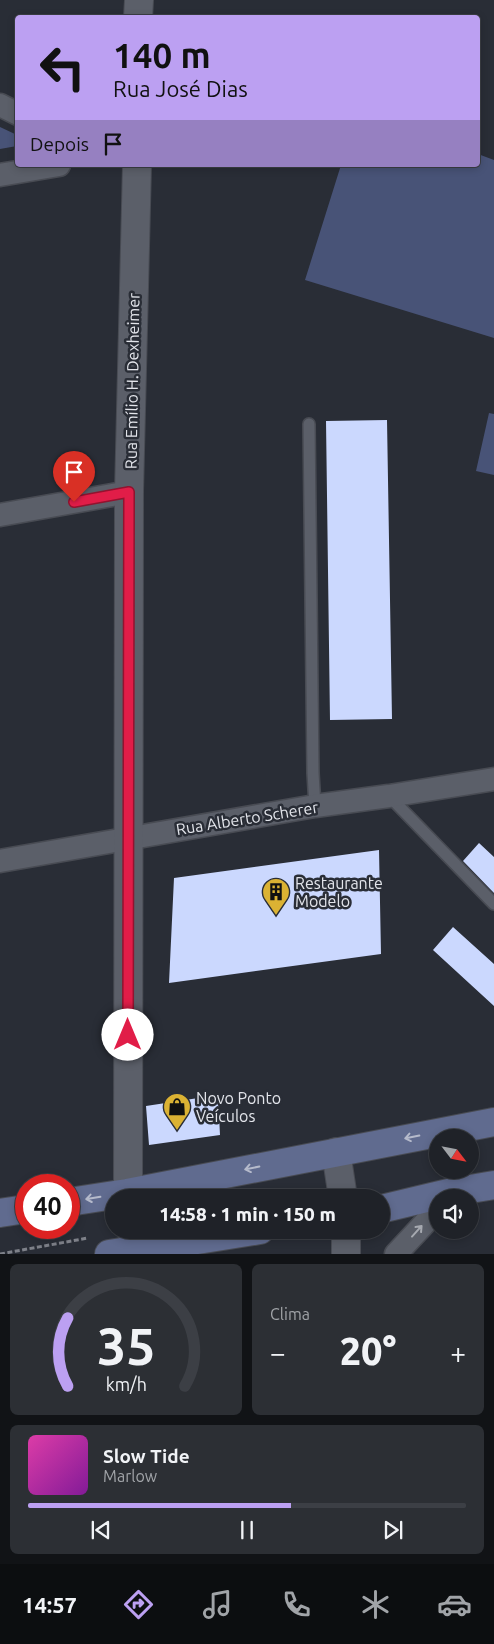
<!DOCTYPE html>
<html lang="pt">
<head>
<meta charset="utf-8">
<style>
	:root { --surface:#1f2228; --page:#2c2f34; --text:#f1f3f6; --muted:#a1a4a8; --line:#3c3f45; --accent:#bca0f2 }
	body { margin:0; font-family:Ubuntu,sans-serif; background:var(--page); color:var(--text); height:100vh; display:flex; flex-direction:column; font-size:19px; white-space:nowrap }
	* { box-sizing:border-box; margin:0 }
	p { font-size:16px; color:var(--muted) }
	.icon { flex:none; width:28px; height:28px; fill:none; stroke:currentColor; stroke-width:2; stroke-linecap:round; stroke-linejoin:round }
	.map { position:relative; height:1254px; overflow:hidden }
	.side { display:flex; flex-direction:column; gap:10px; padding:10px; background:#111316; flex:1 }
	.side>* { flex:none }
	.guide { position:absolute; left:15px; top:15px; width:465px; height:152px; border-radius:5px; box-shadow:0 2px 8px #0003,0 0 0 1px var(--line); background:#bca0f2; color:#111; overflow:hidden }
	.needle { width:32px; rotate:122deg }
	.controls { position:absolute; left:429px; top:1129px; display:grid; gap:10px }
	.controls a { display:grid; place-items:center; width:50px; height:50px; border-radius:50%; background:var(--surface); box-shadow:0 2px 8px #0003,0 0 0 1px var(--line); font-size:25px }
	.speed { position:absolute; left:15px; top:1174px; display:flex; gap:10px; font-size:25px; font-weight:700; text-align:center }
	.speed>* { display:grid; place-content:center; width:65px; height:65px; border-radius:50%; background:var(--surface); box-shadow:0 2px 8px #0003,0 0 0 1px var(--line); line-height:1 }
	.speed .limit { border:8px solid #d22; background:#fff; color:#111 }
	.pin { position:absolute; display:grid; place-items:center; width:42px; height:42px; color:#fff; margin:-51px -21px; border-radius:50% 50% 50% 0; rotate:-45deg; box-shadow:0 0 5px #0007 }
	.pin .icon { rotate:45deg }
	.me { position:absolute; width:55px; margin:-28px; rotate:0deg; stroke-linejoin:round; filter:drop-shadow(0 0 4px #0008) }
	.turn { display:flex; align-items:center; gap:18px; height:105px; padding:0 15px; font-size:22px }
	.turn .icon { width:65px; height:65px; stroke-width:2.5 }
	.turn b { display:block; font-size:35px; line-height:42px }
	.then { display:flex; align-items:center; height:48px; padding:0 15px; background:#0003; gap:10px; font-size:19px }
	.big { font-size:38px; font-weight:800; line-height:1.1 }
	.side .card { flex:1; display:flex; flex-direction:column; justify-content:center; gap:8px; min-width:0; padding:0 18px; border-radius:8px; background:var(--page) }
	.side .dial { align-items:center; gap:0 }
	.dial svg { height:130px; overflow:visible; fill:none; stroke:var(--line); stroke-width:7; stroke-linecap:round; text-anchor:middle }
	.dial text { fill:var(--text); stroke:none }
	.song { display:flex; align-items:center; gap:15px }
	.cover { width:60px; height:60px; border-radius:8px; background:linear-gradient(135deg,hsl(320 70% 55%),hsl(290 70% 35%)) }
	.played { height:5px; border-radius:2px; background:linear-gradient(90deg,var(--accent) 60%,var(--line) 60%) }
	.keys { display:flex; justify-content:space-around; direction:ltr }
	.heat { display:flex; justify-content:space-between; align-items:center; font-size:28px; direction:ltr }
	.side .tiles { flex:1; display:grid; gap:10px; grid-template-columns:1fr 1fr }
	.card:last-child { grid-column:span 2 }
	.trip { position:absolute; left:105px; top:1189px; width:285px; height:50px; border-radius:25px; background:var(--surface); box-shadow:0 2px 8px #0003,0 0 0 1px var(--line); font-weight:800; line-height:50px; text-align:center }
	.tab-bar { display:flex; height:80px; justify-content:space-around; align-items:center; background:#0c0e10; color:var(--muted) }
	.tab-bar .icon { width:35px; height:35px }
	.tab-bar .active { color:var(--accent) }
	.tab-bar b { font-size:22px; color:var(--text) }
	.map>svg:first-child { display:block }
</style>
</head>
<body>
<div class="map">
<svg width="494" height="1254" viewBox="0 0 494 1254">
	<rect width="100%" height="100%" fill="#292d36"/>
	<!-- green -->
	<path fill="#485377" d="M0,127L17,135V146L0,149Z
		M478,154L494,160V338L305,280L341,165H478Z
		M489,413L494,414V475L476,471Z"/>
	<!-- building -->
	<path fill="#cbd8fe" d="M387,420L392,719L330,720L326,421Z
		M479,843L494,857V893L463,861Z
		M379,850L381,954L169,983L174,878Z
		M453,927L494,964V1006L433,950Z
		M218,1095L220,1135L149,1145L146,1106Z"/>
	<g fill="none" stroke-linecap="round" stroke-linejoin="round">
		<defs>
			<path id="service" d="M309,424L313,773L315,806
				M389,796L494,904"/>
			<path id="minor" d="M0,105L18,114
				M0,175L59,165
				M0,515L129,492
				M0,861L315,806L389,796L494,779
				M396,1254L438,1209"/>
			<path id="tertiary" d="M138,18L139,0
				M336,1152L343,1198
				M128,1198L129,492L137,165
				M132,1230L134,1249
				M346,1230V1254"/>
			<path id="secondary" d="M69,1202L127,1193L494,1122
				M381,1209L452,1192L494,1185
				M0,1213L26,1209
				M109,1254L260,1230"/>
		</defs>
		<!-- service casing -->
		<use href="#service" stroke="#484b53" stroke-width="14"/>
		<!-- minor casing -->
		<use href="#minor" stroke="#484b53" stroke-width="25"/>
		<!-- tertiary casing -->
		<use href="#tertiary" stroke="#484b53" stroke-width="30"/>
		<!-- secondary casing -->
		<use href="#secondary" stroke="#484b53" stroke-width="30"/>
		<!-- path -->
		<path stroke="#7e8189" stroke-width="3" stroke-dasharray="5 2.5" stroke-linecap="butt" d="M0,1254L88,1238"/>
		<!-- service -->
		<use href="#service" stroke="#5b5f69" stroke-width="11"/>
		<!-- minor -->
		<use href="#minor" stroke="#5b5f69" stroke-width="22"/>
		<!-- tertiary -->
		<use href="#tertiary" stroke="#5b5f69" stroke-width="28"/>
		<!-- secondary -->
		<use href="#secondary" stroke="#606b8f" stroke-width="28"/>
	</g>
	<!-- one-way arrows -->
	<defs><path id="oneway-shaft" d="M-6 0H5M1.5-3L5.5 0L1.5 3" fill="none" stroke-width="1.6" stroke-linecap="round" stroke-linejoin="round" transform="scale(1.25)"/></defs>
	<g stroke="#b5bacb">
		<use href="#oneway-shaft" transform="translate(412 1137) rotate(169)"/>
		<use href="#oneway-shaft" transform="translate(252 1168) rotate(169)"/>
		<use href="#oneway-shaft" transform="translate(93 1198) rotate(171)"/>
	</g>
	<use stroke="#a6a9b0" href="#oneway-shaft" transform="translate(417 1231) rotate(-48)"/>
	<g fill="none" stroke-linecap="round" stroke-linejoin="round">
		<defs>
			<path id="route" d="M74,502L129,492L128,1035"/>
		</defs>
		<!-- route casing -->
		<use href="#route" stroke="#92132f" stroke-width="12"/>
		<!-- route -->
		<use href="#route" stroke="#e11d48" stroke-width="9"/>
	</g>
	<!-- icons -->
	<defs>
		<symbol id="building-pin" viewBox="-11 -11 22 30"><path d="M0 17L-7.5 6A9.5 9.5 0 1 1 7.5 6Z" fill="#dbb233" stroke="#292d36"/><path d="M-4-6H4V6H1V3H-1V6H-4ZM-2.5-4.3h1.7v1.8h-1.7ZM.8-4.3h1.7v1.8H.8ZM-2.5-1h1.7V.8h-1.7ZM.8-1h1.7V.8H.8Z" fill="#111"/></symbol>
		<symbol id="shop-pin" viewBox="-11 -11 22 30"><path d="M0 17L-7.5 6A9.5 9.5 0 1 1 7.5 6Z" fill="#dbb233" stroke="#292d36"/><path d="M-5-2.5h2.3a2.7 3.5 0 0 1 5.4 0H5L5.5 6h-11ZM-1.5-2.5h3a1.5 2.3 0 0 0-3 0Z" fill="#111"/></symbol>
	</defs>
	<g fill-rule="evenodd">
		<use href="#building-pin" x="260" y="876" width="32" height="43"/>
		<use href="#shop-pin" x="161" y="1091" width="32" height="43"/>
	</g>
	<g text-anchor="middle" stroke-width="5" stroke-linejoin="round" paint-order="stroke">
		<!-- street labels -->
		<g font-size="16" fill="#e3e5eb" stroke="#292d36">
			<text transform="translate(132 381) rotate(-89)" y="6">Rua Emílio H. Dexheimer</text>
			<text transform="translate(247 818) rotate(-9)" y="6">Rua Alberto Scherer</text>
		</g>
		<!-- poi labels -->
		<g font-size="16" fill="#e3e5eb" stroke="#292d36" text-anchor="start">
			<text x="295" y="889">Restaurante<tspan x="295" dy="18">Modelo</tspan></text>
			<text x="196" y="1104">Novo Ponto<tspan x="196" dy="18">Veículos</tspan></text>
		</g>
	</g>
</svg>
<div class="controls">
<a><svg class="needle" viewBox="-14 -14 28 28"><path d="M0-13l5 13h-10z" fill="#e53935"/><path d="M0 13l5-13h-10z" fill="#a1a4a8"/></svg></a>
<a><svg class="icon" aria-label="sound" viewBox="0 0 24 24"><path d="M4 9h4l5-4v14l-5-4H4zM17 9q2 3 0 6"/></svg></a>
</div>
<div class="speed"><div class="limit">40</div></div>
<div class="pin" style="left:74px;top:502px;background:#d93025"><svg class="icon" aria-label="arrive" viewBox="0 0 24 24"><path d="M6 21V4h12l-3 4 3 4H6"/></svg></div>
<svg class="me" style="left:128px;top:1035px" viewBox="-20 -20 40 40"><circle r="19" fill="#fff"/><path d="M0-13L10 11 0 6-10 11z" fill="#e11d48"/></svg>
<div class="trip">14:58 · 1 min · 150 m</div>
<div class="guide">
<div class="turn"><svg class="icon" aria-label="left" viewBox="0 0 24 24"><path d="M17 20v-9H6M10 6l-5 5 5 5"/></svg><div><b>140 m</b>Rua José Dias</div></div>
<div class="then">Depois<svg class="icon" aria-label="arrive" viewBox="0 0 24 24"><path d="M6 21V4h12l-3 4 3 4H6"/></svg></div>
</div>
</div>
<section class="side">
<div class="tiles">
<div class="card dial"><svg viewBox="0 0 100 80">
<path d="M14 69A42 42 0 1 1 86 69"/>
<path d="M14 69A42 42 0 0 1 14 27" stroke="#bca0f2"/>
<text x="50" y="56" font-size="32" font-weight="700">35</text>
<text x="50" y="72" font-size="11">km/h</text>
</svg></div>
<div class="card"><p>Clima</p>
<div class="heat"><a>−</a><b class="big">20°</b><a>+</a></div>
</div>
<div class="card">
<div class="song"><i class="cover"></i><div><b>Slow Tide</b><p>Marlow</p></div></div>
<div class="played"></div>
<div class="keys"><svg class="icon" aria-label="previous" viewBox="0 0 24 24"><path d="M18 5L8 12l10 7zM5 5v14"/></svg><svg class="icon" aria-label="pause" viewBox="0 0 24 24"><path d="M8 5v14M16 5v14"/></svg><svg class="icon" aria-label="next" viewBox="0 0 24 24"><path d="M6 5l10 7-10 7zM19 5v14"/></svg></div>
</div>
</div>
</section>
<nav class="tab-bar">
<b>14:57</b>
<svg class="icon active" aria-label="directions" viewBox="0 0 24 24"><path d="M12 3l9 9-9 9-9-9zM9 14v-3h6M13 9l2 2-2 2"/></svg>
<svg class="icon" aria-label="music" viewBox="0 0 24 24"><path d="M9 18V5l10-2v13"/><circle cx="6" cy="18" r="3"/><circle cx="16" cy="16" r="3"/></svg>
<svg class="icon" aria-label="phone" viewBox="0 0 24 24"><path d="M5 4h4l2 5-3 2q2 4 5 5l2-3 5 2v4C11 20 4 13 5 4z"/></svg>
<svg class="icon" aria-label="climate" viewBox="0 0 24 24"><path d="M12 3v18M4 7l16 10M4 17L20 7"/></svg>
<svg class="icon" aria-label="car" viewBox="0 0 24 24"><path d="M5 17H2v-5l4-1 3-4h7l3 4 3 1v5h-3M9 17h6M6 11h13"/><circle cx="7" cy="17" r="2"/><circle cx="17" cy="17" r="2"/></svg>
</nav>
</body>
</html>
